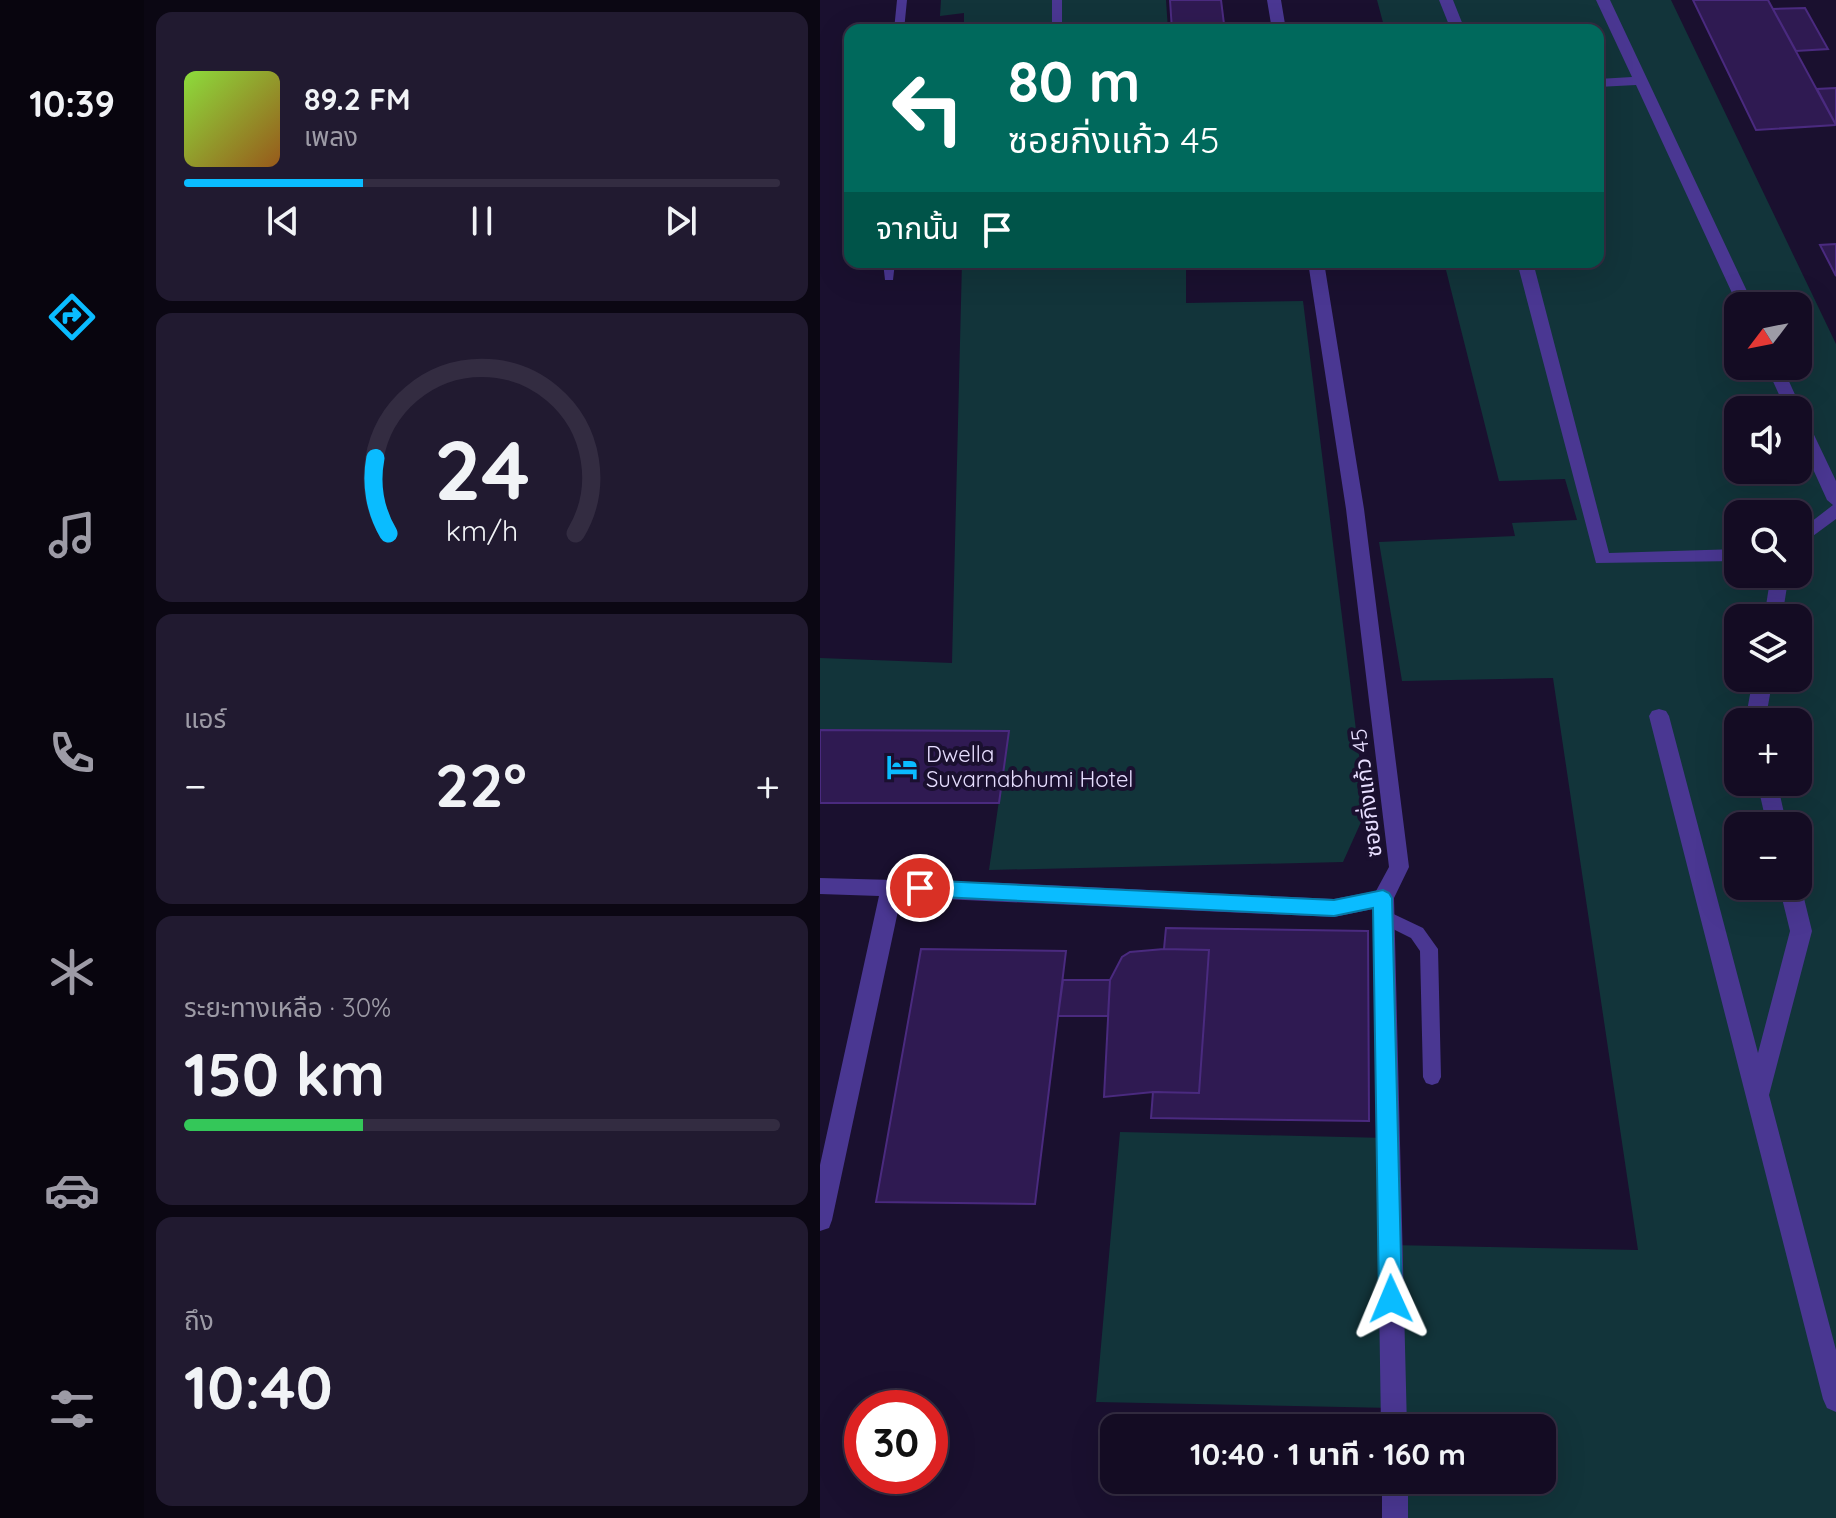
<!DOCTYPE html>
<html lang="th">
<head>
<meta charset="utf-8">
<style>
	:root { --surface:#140c23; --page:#211a30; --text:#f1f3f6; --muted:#9d9ba6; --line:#332c41; --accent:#0abcff }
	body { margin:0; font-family:Quicksand,"Noto Sans Thai",sans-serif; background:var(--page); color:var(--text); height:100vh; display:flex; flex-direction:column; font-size:30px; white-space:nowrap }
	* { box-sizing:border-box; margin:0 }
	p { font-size:26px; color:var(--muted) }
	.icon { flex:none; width:44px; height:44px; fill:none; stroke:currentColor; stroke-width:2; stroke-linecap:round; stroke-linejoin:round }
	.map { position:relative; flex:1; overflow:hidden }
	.side { display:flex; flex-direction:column; gap:12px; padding:12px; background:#0b0713; width:676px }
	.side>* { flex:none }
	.top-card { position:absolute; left:24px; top:24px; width:760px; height:244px; border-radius:16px; box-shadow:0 8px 32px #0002,0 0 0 2px var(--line); background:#00695c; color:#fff; overflow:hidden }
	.needle { width:52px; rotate:238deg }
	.buttons { position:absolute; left:904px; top:292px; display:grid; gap:16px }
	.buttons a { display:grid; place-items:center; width:88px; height:88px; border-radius:16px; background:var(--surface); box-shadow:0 8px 32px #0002,0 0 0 2px var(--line); font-size:40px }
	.speed { position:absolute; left:24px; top:1390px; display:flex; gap:16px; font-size:40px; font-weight:700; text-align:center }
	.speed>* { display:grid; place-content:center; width:104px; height:104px; border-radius:50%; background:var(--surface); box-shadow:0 8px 32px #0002,0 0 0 2px var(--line); line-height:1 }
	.speed .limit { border:12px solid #d22; background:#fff; color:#111 }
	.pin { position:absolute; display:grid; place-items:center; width:68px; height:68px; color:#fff; margin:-34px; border:4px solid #fff; border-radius:50%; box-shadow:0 2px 8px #0007 }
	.me { position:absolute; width:88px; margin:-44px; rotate:359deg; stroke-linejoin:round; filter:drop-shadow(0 0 6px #0008) }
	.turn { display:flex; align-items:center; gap:28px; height:168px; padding:0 32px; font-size:36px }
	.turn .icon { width:104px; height:104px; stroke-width:2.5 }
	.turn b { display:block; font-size:56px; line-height:68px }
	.then { display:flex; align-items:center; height:76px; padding:0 32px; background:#0003; gap:16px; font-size:30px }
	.big { font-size:60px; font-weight:700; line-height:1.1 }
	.side .tile { flex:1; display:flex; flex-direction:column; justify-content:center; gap:12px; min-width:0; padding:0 28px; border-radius:16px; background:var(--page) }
	.side .dial { align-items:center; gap:0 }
	.dial svg { height:208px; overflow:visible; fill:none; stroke:var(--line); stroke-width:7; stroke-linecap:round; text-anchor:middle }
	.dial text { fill:var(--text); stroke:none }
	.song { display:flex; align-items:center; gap:24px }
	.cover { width:96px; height:96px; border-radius:12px; background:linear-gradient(135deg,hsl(90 70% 55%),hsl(30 70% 35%)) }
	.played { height:8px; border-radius:4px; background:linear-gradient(90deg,var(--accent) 30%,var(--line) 30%) }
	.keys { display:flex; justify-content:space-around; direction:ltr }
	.heat { display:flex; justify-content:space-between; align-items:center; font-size:44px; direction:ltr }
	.charge { height:12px; border-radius:6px; background:linear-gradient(90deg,#34c759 30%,var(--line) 0) }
	.trip { position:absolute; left:280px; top:1414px; width:456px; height:80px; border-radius:16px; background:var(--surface); box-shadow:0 8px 32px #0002,0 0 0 2px var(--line); font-weight:700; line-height:80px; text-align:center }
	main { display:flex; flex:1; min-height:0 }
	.dock { display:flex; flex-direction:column; width:144px; justify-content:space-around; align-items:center; background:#08050e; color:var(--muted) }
	.dock .icon { width:56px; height:56px }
	.dock .selected { color:var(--accent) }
	.dock b { font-size:36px; color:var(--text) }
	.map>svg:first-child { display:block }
</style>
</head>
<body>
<main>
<nav class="dock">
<b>10:39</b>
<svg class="icon selected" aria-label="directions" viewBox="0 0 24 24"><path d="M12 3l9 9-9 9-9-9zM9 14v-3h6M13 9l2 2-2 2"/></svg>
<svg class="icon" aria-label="music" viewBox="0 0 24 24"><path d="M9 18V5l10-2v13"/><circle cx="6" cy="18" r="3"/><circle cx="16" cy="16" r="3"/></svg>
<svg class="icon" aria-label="phone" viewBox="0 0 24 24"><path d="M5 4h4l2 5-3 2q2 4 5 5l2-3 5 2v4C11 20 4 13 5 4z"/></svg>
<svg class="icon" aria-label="climate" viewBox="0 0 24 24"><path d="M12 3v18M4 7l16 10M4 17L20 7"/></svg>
<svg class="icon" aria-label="car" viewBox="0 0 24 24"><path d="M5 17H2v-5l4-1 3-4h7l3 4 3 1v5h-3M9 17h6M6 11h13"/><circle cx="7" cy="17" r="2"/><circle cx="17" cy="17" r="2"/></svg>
<svg class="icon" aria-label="filters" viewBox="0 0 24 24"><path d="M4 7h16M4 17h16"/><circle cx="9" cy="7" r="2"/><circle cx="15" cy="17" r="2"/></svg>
</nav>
<section class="side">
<div class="tile">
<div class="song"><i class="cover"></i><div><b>89.2 FM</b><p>เพลง</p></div></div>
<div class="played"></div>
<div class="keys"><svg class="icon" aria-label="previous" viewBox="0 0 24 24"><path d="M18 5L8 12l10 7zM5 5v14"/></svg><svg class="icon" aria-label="pause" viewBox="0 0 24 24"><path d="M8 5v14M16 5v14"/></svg><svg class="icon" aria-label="next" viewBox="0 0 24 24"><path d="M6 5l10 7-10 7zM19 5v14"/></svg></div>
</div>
<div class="tile dial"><svg viewBox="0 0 100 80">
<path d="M14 69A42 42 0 1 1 86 69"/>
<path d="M14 69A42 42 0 0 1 9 40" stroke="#0abcff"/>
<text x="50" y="56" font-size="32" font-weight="700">24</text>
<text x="50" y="72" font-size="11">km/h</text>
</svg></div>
<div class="tile"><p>แอร์</p>
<div class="heat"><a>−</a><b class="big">22°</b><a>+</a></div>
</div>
<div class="tile"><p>ระยะทางเหลือ · 30%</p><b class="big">150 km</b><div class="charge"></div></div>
<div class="tile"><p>ถึง</p><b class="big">10:40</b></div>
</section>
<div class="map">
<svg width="1016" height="1518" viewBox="0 0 1016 1518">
	<rect width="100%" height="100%" fill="#1a102f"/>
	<!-- green -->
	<path fill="#12343a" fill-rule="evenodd" d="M121,0H346L348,30H144V13L120,16Z
		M557,0H851L1016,344V1518H575V1480H722V1428H574L573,1408L276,1402L300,1132L567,1138L570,1245L818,1250L733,678L582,681L559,542L695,536L692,523L757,520L745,479L679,481L624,262H778V30H565ZM918,306H978V366H918ZM918,410H978V470H918ZM918,514H978V574H918ZM918,618H978V678H918ZM918,722H978V782H918ZM918,826H978V886H918Z
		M142,262H366V303L483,301L546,811L523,862L169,870L189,731L0,730V658L132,663Z"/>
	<!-- building -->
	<path fill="#2f1a52" stroke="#4a2a7f" stroke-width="2" d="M350,0H401L404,24L440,23L441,30H352Z
		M873,0H948L1016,125L936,130Z
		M985,8L1008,49L976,51L953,9Z
		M1016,88V125L997,89Z
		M1016,244V276L1000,245Z
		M0,730L189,731L179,803H0Z
		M346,928L548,931L549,1121L331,1118L333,1092L379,1093L389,950L344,949Z
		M101,949L246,951L215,1204L56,1202Z
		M344,949L389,950L379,1093L333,1092L284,1097L290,980L302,957L310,952Z
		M243,980H290L288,1016H238Z"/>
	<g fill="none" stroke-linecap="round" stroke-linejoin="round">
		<!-- service -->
		<path fill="#4a3792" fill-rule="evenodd" d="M77,0H87L84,30H74Z
			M232,0H242V30H232Z
			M63,262H75L73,280H65Z
			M563,909L603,928L618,949L621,1077L618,1083L612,1085L606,1083L603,1077L600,951L591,938L557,921L554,916L557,911Z"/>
		<!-- minor -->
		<path fill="#4a3792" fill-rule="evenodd" d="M447,0H461L466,30H452Z
			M619,0H633L645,30H631Z
			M776,0H790L934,306H918L816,85L778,87V79L812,77Z
			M488,262H504L544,509L589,867L574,898L587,1428H561L553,909L514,917L81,897L12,1220L9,1228L0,1231V1165L59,896L0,894V878L185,883L514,899L556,891L569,867L526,509Z
			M697,262H713L789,553L918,549V561L776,563Z
			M946,366H962L982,410L980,413L986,418L1016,481V519L978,547V532L1013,505L1007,500L978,436V410H966Z
			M951,574H969L962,618H944Z
			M933,678H953L945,722H925Z
			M839,709L846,711L849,716L938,1053L970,931L959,886H978V881L981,886L992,931L949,1095L1016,1350V1412L1007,1408L1003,1399L829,716L832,711Z
			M937,782H957L967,826H947Z
			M562,1480H588V1518H562Z"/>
	</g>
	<!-- route -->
	<path fill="#0abcff" stroke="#067aa6" stroke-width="2" d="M100,880L514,900L563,890L569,893L572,898L582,1299L579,1307L571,1310L563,1307L559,1299L553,908L514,916L100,896L94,893L91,888L94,883Z"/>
	<!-- icons -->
	<defs>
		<symbol id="hotel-bare" viewBox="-9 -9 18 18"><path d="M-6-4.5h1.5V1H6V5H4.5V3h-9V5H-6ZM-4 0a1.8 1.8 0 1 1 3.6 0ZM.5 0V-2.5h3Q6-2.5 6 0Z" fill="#0abcff" stroke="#1a102f" stroke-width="2.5" paint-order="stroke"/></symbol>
	</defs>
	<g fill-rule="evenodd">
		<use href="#hotel-bare" x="60" y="745" width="44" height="44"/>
	</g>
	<g text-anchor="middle" stroke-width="8" stroke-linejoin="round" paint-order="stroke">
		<!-- poi labels -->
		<g font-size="22" fill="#e7deff" stroke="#1a102f" text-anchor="start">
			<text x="106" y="762">Dwella<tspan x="106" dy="25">Suvarnabhumi Hotel</tspan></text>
		</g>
		<!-- street labels -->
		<g font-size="22" fill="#e7deff" stroke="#1a102f">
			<text transform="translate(546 793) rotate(-97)" y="8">ซอยกิ่งแก้ว 45</text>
		</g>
	</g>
</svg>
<div class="buttons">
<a><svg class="needle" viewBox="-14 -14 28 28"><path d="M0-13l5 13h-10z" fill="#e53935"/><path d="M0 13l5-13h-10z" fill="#9d9ba6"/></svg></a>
<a><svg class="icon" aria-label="sound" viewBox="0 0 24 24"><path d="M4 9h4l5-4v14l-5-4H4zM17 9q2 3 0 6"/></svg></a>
<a><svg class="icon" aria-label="search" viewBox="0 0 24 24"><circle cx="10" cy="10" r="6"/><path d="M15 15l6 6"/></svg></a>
<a><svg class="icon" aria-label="layers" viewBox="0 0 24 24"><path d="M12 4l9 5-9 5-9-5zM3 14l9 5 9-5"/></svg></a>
<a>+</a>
<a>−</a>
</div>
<div class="speed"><div class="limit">30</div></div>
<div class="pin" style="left:100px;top:888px;background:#d93025"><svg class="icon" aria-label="arrive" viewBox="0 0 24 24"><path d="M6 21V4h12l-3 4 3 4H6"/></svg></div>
<svg class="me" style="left:571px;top:1299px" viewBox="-20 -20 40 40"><path d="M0-17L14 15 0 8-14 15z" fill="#0abcff" stroke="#fff" stroke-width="4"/></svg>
<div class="trip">10:40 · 1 นาที · 160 m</div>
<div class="top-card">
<div class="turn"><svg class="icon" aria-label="left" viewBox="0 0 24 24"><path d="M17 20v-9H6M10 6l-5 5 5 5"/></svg><div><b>80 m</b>ซอยกิ่งแก้ว 45</div></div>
<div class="then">จากนั้น<svg class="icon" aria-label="arrive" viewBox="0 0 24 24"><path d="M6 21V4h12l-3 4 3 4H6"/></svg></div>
</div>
</div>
</main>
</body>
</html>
